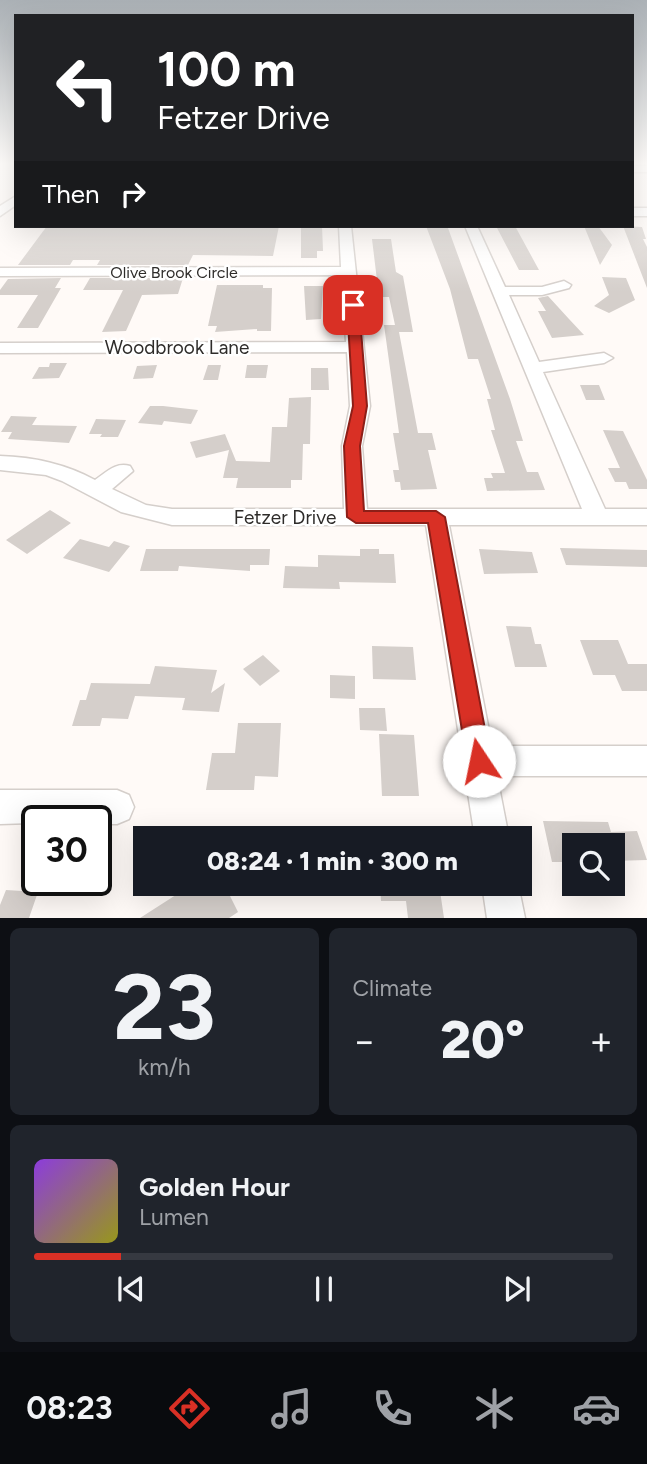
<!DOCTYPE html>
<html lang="en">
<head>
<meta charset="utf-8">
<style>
	:root { --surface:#171b24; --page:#20242c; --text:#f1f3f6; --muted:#9ea1a6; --line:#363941; --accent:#d93025 }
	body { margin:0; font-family:Figtree,sans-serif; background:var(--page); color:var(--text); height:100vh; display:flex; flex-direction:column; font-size:26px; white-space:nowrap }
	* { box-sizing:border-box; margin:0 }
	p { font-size:23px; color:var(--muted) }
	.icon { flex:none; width:38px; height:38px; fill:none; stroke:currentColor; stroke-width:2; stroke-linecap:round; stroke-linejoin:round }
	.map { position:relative; height:918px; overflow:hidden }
	.drawer { display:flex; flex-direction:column; gap:10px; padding:10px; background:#0d0f14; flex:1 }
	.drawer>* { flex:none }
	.banner { position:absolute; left:14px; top:14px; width:620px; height:214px; border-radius:0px; box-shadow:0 7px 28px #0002; background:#202124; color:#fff; overflow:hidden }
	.buttons { position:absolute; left:562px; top:833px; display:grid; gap:14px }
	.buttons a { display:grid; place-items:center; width:63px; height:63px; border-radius:0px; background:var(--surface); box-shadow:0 7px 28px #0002; font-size:35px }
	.speed { position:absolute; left:21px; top:805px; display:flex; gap:14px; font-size:35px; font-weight:700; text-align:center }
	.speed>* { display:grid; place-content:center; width:91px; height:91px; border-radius:50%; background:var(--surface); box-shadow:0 7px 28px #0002; line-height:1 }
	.speed .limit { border:4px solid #111; border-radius:10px; background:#fff; color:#111 }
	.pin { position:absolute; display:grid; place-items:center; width:60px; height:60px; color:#fff; margin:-30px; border-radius:14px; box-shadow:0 4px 10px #0006 }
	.me { position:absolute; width:77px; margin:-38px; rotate:349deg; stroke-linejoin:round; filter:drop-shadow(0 0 5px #0008) }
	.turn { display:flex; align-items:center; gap:24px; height:147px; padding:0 28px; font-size:32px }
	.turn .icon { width:91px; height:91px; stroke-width:2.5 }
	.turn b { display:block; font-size:49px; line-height:60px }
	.then { display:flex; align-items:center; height:66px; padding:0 28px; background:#0003; gap:14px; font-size:26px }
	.big { font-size:52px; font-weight:800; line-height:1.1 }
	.drawer .tile { flex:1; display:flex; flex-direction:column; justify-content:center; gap:10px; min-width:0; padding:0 24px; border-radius:10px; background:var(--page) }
	.drawer .dial { align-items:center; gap:0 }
	.dial b { font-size:91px; line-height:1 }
	.song { display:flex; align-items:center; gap:21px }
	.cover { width:84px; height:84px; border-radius:10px; background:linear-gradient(135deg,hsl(270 70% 55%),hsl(60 70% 35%)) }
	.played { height:7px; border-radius:4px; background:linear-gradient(90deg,var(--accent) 15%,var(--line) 15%) }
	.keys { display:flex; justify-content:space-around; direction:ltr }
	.heat { display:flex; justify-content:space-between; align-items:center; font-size:38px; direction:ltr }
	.drawer .tiles { flex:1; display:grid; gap:10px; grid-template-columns:1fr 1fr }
	.tile:last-child { grid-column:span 2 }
	.trip { position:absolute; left:133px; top:826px; width:399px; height:70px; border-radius:0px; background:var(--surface); box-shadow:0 7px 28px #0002; font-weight:800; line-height:70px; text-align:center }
	.tab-bar { display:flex; height:112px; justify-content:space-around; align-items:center; background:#090b0e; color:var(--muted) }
	.tab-bar .icon { width:49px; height:49px }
	.tab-bar .on { color:var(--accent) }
	.tab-bar b { font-size:32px; color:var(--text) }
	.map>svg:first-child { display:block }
</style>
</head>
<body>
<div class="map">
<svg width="647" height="918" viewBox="0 0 647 918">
	<rect width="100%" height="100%" fill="#fffaf7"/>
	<!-- building -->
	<path fill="#d5cfcb" d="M47,226L241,228L279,226L273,256L193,255L188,265H97L100,260H73L70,265H18Z
		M301,226H322L323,251H317V258H301Z
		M426,226L448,228L510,399L523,441H516L527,472H538L545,490L487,491L484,478H493L491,473H505L491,430H495L487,399H491L478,359H468L450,289Z
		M496,226H515L539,270H519Z
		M584,226H598L612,245L600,265Z
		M623,226L642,227L646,239H643L647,247V288Z
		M372,239H391L396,272L403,276L413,332H399L418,433H432L436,450H428L437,489L401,490L400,482H395L393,470H399L393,433H399L384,325H395L389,297H379Z
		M602,277L626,278L635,300L609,313L594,306L609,295Z
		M61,278L55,288H61L38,328H17L38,295H0V290L8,279Z
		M90,278H183L178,294L142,295L126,331L102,332L123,290H83Z
		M217,285H263V288H272L271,331H257V329L215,332L217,326H208Z
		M304,286H323L321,319L306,320Z
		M548,296L569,319L584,335L552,338L538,311H546L538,298Z
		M50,363H67L59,378L32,379L39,367H49Z
		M157,365L153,378L133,379L137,366Z
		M208,365H221L218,380H203Z
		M247,365H268L266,378H245Z
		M311,368H328L329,390H311Z
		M580,385H599L605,400H586Z
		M311,397L310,444H303L302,480H291V488H236L238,478H223L229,450L196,458L190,442L225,434L236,461L270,462L272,427H287L289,398Z
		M150,406H163L198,410L191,424L164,421L162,425L138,423Z
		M11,416L37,417L32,425L77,426L69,443L8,439L12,432H1Z
		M96,419L126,420L118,437H100L102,434H89Z
		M603,430L623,431L647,480V489H629L626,482H615L608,468H620Z
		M50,510L71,523L27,554L6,540Z
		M80,539L109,547L114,541L130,546L109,572L63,558Z
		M560,548L647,550V567L566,565Z
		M146,549H270L269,565H250V571L179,566L178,571H140Z
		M360,549H379V554H394L396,583L339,582L340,589L283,588L285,566L318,567V555L360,556Z
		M479,549L532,552L538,573L484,574Z
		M506,626L531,627L535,644H541L547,667H515Z
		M580,640H618L628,664H647V691H622L615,675H593Z
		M372,646L413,647L416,680L373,679Z
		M263,655L280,671L260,686L243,669Z
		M155,666L217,670L211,693L225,683L219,712L182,710L185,698L135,696L128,719L102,718L100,726H72L80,700H86L91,683L150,684Z
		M330,675L355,676V699L330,698Z
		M359,708H385L387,731L360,730Z
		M238,723H281L278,777L255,776L254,790H206L212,753H235Z
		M379,734L414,735L419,796H382Z
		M543,821L608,822L611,832L637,831L647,860L612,861V845H574V862H552Z
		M193,884H224L238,912L229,918H140Z
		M380,884H439L444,918H408L406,901H381Z
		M6,890L38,892L29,918H0V905Z"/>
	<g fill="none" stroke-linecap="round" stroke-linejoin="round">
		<defs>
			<path id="minor" d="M632,166H647V172H632Z
				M16,196V205L0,216V206Z
				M632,208H647V216H632Z
				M339,226H351L370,406L362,446L367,509H582L465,226H477L505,287H542L564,281L571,285L569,288L542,295H509L539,362L604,353L613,358L604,363L543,372L605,509H647V525H449L492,746H647V776H497L509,838H475L426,525H172L121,512L62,481L46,475L0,470V456C34,457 66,464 95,480C107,472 115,462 130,466L133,471L112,489L146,505L172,509H344L342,446L350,406L347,352L0,353V343L346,342L342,275L0,276V268L341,267Z
				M0,790H117L129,795L134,807L129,819L117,824H96V821L0,824Z
				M482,884H518L525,918H487Z"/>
		</defs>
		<!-- minor casing -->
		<use href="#minor" stroke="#d5cfcb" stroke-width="3"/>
		<!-- minor -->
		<use href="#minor" fill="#fff" fill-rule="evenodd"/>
	</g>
	<!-- sky -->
	<linearGradient id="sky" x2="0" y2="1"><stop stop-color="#abb1b6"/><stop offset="0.56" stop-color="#fffdfb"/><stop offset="1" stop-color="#fffdfb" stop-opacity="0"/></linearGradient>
	<rect width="647" height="292" fill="url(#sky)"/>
	<!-- route -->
	<path fill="#d93025" stroke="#8d1f18" stroke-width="2" d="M353,302L359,305L367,406L360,446L364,511H436L445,517L491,761L487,769L479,773L470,769L467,761L428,523H356L347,517L344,446L353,406L347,305Z"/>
	<g text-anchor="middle" stroke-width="5" stroke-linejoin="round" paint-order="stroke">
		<!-- far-street labels -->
		<g font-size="16" fill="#2e2c2a" stroke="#fff">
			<text x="174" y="278">Olive Brook Circle</text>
		</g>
		<!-- street labels -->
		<g font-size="19" fill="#2e2c2a" stroke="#fff">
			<text x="177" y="354">Woodbrook Lane</text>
			<text x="285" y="524">Fetzer Drive</text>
		</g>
	</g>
</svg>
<div class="buttons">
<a><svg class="icon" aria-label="search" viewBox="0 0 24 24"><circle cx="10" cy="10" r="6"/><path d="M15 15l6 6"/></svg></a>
</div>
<div class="speed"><div class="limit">30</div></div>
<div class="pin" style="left:353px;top:305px;background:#d93025"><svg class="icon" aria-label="arrive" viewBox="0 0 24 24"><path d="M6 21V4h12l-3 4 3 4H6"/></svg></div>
<svg class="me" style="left:479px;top:761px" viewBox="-20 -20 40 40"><circle r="19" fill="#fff"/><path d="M0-13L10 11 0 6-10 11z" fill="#d93025"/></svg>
<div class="trip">08:24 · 1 min · 300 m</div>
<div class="banner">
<div class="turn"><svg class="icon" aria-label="left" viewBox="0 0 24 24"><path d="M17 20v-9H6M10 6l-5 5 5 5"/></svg><div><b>100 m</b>Fetzer Drive</div></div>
<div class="then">Then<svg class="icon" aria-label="right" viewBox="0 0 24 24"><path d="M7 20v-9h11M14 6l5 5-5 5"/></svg></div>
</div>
</div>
<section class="drawer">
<div class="tiles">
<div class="tile dial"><b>23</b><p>km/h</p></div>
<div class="tile"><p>Climate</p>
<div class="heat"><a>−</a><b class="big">20°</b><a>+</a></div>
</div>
<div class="tile">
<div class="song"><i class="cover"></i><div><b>Golden Hour</b><p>Lumen</p></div></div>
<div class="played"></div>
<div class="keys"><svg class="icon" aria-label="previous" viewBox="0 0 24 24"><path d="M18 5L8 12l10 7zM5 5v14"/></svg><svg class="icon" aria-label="pause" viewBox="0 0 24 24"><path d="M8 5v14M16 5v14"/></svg><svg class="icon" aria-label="next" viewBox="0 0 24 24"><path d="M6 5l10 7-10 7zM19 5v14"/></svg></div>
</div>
</div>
</section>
<nav class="tab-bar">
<b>08:23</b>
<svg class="icon on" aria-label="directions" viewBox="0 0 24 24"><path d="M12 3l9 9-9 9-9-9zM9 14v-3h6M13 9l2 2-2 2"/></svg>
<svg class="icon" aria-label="music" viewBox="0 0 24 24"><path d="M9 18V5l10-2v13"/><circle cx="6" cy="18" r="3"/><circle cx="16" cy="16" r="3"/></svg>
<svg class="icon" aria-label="phone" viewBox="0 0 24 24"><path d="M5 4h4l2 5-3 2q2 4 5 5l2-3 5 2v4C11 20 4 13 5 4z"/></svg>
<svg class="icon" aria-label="climate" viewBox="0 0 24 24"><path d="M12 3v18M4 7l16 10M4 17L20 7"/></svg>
<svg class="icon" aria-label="car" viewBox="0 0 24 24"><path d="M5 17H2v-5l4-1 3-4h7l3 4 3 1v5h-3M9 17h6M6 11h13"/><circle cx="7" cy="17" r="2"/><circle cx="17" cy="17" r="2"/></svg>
</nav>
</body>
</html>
